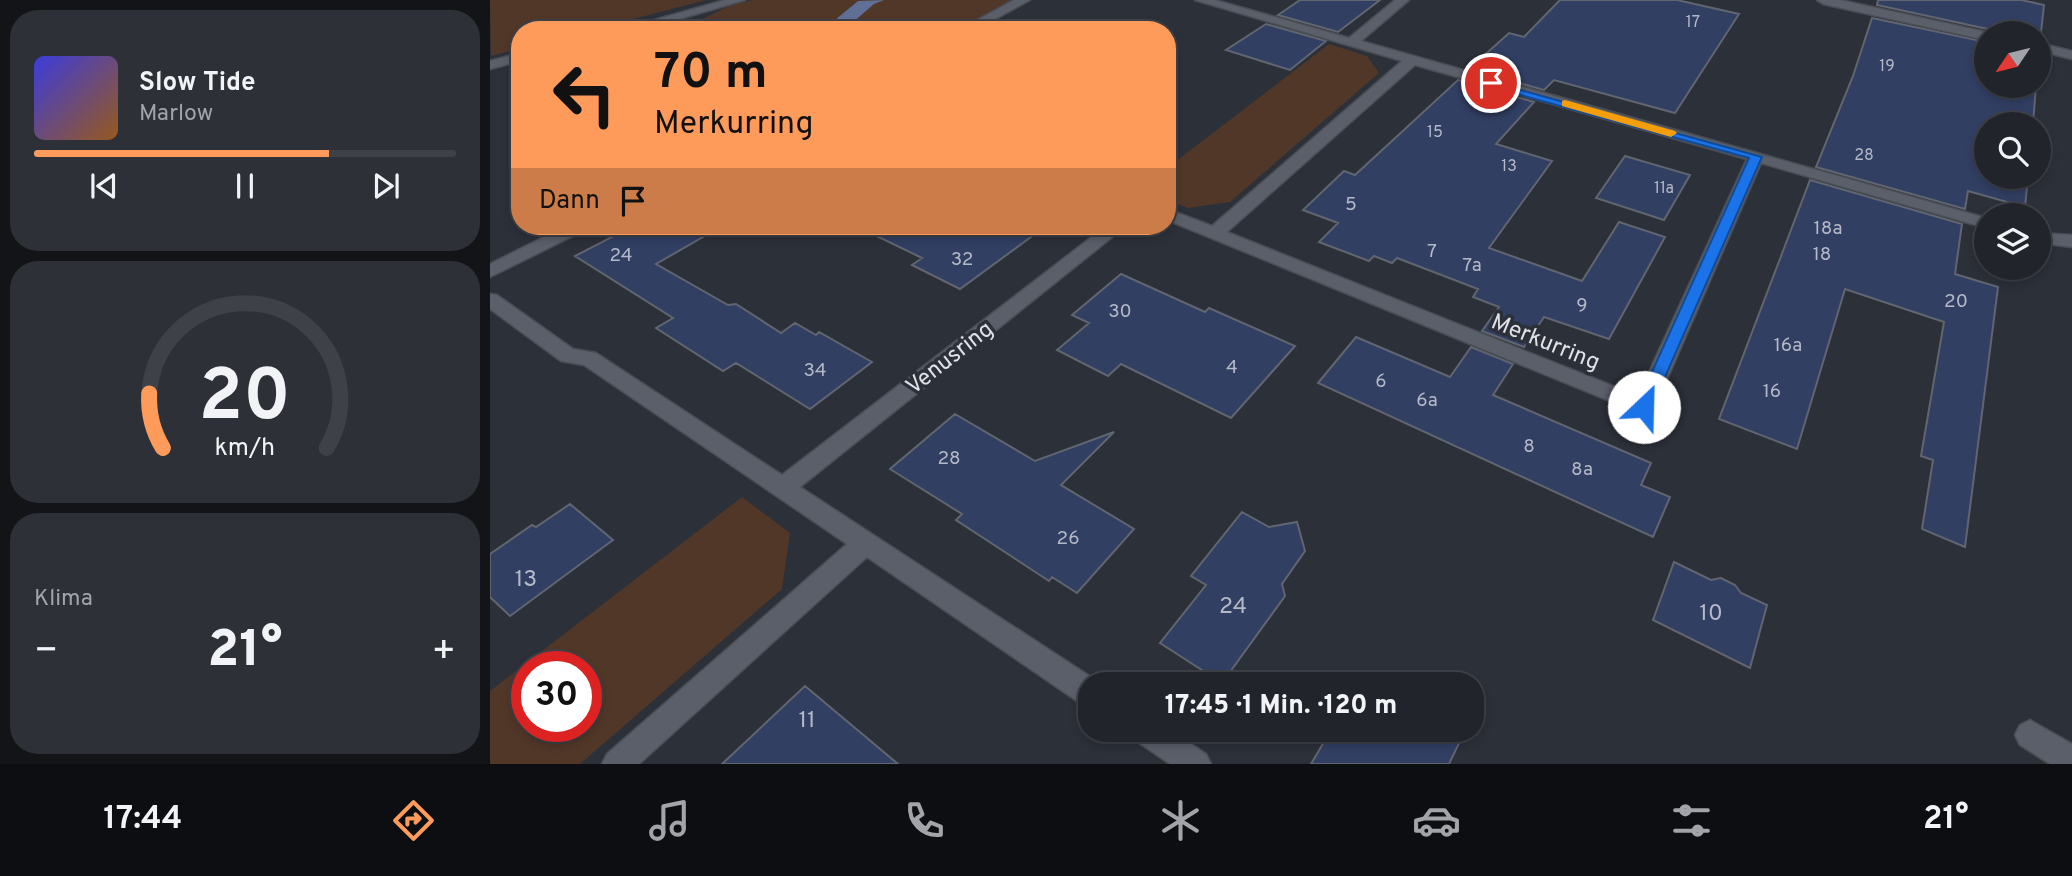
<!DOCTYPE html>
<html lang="de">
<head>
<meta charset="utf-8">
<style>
	:root { --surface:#21242b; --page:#2d3037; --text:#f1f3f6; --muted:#a2a4a9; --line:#3e4147; --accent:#ff9b5a }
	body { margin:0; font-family:Overpass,sans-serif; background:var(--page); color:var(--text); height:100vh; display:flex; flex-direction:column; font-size:26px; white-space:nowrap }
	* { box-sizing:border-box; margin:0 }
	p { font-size:23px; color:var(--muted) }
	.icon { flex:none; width:38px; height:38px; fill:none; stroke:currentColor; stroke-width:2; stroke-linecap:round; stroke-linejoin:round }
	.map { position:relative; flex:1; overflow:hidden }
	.sheet { display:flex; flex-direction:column; gap:10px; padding:10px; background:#121418; width:490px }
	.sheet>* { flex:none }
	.top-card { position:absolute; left:21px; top:21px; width:665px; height:214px; border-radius:28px; box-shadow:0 4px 10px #0003,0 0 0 2px var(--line); background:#ff9b5a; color:#111; overflow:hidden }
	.needle { width:46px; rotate:235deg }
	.buttons { position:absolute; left:1484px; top:21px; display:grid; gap:14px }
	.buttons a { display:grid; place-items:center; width:77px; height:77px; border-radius:50%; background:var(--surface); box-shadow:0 4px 10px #0003,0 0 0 2px var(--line); font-size:35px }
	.speed { position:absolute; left:21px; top:651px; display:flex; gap:14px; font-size:35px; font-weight:700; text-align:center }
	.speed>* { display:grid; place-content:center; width:91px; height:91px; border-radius:50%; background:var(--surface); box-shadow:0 4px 10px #0003,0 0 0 2px var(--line); line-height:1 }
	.speed .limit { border:10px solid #d22; background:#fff; color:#111 }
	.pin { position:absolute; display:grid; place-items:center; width:60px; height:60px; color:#fff; margin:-30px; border:4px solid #fff; border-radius:50%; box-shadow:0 2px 7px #0007 }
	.me { position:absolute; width:77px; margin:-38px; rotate:24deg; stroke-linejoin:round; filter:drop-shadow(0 0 5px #0008) }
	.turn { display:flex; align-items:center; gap:24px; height:147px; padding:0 28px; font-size:32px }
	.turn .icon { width:91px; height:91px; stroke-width:2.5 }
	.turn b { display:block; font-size:49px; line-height:60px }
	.then { display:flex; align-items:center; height:66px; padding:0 28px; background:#0003; gap:14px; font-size:26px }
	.big { font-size:52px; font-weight:800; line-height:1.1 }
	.sheet .tile { flex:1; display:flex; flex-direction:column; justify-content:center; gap:10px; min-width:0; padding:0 24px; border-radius:28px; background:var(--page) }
	.sheet .dial { align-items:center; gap:0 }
	.dial svg { height:182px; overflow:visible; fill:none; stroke:var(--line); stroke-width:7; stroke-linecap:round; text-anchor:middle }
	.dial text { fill:var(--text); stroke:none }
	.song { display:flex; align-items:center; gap:21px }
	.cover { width:84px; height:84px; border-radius:10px; background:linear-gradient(135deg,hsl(240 70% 55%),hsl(30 70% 35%)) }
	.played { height:7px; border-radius:4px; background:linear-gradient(90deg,var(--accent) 70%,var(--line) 70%) }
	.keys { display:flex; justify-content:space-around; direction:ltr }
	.heat { display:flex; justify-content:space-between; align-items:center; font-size:38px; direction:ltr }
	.trip { position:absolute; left:588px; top:672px; width:406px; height:70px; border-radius:28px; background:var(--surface); box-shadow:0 4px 10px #0003,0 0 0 2px var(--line); font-weight:800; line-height:70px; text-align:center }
	.tab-bar { display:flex; height:112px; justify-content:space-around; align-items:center; background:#0d0e11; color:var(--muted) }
	.tab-bar .icon { width:49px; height:49px }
	.tab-bar .current { color:var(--accent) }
	.tab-bar b { font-size:32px; color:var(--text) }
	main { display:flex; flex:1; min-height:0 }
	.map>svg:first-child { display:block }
</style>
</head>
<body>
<main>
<section class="sheet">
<div class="tile">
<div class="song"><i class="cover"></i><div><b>Slow Tide</b><p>Marlow</p></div></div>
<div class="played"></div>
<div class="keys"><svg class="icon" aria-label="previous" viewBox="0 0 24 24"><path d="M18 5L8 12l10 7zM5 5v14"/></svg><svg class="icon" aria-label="pause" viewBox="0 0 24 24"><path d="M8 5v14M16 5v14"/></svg><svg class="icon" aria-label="next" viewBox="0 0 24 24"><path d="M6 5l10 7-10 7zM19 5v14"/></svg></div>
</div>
<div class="tile dial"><svg viewBox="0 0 100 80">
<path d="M14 69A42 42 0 1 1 86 69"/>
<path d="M14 69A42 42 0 0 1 8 45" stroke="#ff9b5a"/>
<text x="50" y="56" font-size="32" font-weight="700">20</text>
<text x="50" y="72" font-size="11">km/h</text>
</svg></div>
<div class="tile"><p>Klima</p>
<div class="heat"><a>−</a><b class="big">21°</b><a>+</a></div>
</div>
</section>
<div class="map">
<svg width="1582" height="764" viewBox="0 0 1582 764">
	<rect width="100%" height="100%" fill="#2c3039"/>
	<!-- green -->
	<path fill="#513728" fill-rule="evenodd" d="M0,0H216L101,30H30V48L1,56Z
		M262,0H525L466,30H190L239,6Z
		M839,44L877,56L889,73L740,202L698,208L677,200V168Z
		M252,497L300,533L292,589L90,764H0V691ZM37,667H96V726H37Z"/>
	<!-- water -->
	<path fill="#5f6f96" d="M394,0L384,4L354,30H333L368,1Z"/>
	<!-- building -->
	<path fill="#313f63" stroke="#616570" stroke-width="2" d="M810,0H890L848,32L788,15Z
		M1070,0H1187L1249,14L1185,113L1064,80L1054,90L979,69L1019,33L1034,37Z
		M1388,0H1531L1554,5L1550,41L1549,33H1504L1502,30L1387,5Z
		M1382,18L1496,42V86H1546L1543,124H1496V177H1538L1535,207L1478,191L1475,209L1326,167L1363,76Z
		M776,24L836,41L800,70L736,50Z
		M968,80L1044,102L1006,144L1062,161L999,248L1092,281L1129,222L1175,237L1119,339L1054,317L1034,347L992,331L1009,307L983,297L988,289L907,258L902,263L884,256L879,261L829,242L848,223L813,210L854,171L865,175Z
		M1135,156L1200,175L1174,220L1106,198Z
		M1320,180L1472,224L1465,274L1508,287L1475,547L1432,529L1443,460L1431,456L1454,322L1355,289L1307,449L1229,419Z
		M143,226H232L166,264L238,305L246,304L291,333L305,323L326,335L329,332L382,362L320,409L246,363L233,371L166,328L183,318L85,256Z
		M366,226H556L470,289L422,265L432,258Z
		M631,274L715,312L719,308L805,346L741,418L631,364L618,376L567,350L599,323L582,315Z
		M866,337L960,377L981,347L1023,364L1003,395L1161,463L1151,485L1180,497L1163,537L828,383Z
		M465,414L545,461L624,432L571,485L644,529L587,593L562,577L559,581L466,520L472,514L400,469Z
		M80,504L123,540L20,616L0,597V554L42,525L46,527Z
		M752,512L779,527L807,522L815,551L792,584L795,596L732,683L670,643L716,585L701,576Z
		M1184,562L1221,580L1231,578L1245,585L1251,593L1277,605L1260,668L1163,620Z
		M315,686L408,764H232Z
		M841,730H971L974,733L959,764H821Z"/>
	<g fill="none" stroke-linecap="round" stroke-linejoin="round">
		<defs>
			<path id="minor" d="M235,0H255L151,30H129Z
				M524,0H540L485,30H469Z
				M705,0H725L859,38L905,0H919L871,41L1496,218V228L1271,163L1165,407L1162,413L1154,415L677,220V209L722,226L912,61ZM925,65L1257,159L1148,396L737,232Z
				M1327,0H1350L1501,33H1496V40L1333,4Z
				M1549,43L1582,51V59L1549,51Z
				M30,53V61L0,69V61Z
				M76,226H98L95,230L0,277V264Z
				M616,226H636L310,487L610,683L600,684V707L590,703L377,557L149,764H112L117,754L357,544L94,365L71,361L0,309V294L7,295L83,349L106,353L292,475Z
				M1549,233L1582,235V247L1549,243Z
				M1540,720L1582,744V764H1560L1530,745L1525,735L1530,725Z
				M641,730H680L716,754L721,764H680L645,740Z"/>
		</defs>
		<!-- minor casing -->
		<use href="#minor" stroke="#494d54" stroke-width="3"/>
		<!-- minor -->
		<use href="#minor" fill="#5b5f6a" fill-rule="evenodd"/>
	</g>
	<!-- route -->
	<path fill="#1a73e8" stroke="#114b97" stroke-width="2" d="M998,81L1272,157L1160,411L1154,413L1146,407L1259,158L998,86Z"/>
	<!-- slow -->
	<path fill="#f59e0b" d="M1075,100L1185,131L1187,133L1181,137L1072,106V101Z"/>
	<g text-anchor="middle" stroke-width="7" stroke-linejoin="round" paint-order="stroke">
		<!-- far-number labels -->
		<g font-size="16" fill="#b4b9c7">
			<text x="1203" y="27">17</text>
			<text x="1397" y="71">19</text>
			<text x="945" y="137">15</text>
			<text x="1374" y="160">28</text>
			<text x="1019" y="171">13</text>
			<text x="1174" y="193">11a</text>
		</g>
		<!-- number labels -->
		<g font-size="19" fill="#b4b9c7">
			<text x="861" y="210">5</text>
			<text x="1338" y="234">18a</text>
			<text x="942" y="257">7</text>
			<text x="1332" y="260">18</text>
			<text x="131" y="261">24</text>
			<text x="472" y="265">32</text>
			<text x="982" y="271">7a</text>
			<text x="1466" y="307">20</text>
			<text x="1092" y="311">9</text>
			<text x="630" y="317">30</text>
			<text x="1298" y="351">16a</text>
			<text x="742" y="373">4</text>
			<text x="325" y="376">34</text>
			<text x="891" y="387">6</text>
			<text x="1282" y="397">16</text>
			<text x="937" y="406">6a</text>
			<text x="1039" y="452">8</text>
			<text x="459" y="464">28</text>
			<text x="1092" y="475">8a</text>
			<text x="578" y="544">26</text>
		</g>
		<!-- street labels -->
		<g font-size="23" fill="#e0e2e8" stroke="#2c3039">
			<text transform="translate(1056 341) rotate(22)" y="8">Merkurring</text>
			<text transform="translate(459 357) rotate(-38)" y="8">Venusring</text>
		</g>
		<!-- near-number labels -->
		<g font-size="23" fill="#b4b9c7">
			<text x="36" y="586">13</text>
			<text x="743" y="613">24</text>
			<text x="1221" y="620">10</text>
			<text x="317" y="727">11</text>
		</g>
	</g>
</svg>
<div class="buttons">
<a><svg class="needle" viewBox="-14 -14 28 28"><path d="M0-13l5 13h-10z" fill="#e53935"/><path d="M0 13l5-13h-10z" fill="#a2a4a9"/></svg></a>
<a><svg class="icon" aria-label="search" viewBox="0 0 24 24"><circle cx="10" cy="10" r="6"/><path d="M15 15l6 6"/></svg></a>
<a><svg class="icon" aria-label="layers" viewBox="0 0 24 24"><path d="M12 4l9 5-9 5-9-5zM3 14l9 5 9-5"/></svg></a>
</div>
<div class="speed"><div class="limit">30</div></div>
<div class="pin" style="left:1001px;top:83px;background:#d93025"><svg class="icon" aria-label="arrive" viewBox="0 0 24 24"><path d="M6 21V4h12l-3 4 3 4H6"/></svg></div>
<svg class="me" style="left:1154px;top:407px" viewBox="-20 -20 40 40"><circle r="19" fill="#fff"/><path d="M0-13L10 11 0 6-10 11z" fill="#1a73e8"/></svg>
<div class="trip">17:45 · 1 Min. · 120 m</div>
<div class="top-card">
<div class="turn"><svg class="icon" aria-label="left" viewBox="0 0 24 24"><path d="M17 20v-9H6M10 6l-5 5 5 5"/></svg><div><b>70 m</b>Merkurring</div></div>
<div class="then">Dann<svg class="icon" aria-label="arrive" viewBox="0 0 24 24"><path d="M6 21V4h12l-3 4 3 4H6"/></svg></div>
</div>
</div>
</main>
<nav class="tab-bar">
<b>17:44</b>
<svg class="icon current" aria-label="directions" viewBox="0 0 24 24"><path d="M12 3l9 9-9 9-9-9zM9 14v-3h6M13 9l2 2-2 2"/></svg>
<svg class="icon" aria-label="music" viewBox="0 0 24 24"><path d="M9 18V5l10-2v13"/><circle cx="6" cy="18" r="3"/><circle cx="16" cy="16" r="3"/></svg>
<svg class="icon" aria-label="phone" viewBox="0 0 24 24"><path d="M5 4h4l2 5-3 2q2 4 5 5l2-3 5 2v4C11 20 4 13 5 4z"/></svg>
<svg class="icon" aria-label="climate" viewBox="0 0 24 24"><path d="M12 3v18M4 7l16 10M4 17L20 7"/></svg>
<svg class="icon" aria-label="car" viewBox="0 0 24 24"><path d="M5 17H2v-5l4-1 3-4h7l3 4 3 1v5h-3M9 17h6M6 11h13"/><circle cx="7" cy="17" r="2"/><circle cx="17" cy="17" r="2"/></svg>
<svg class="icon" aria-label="filters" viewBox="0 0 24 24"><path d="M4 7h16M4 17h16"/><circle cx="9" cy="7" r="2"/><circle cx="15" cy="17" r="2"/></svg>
<b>21°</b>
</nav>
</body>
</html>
